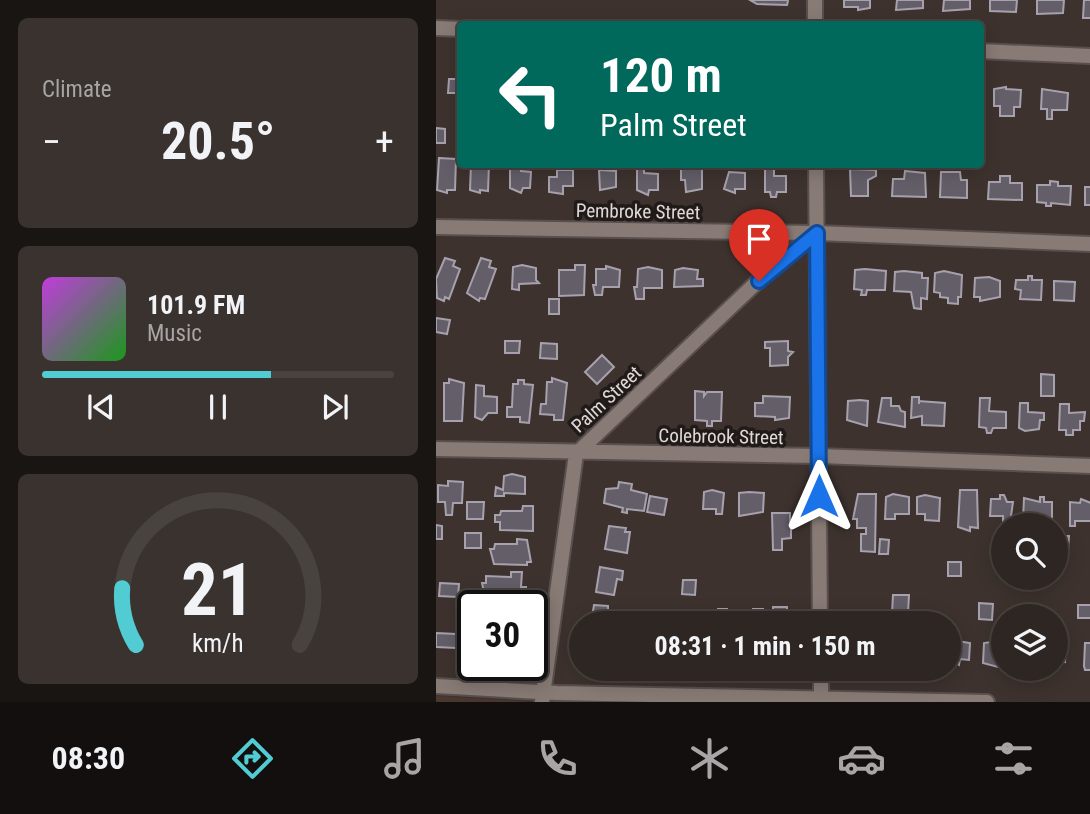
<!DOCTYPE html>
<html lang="en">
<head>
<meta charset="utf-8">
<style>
	:root { --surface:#2e2622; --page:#3a322f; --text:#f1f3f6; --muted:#a7a5a5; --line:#494340; --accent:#51ccd3 }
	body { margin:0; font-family:"Roboto Condensed",sans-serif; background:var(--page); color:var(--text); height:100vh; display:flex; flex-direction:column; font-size:26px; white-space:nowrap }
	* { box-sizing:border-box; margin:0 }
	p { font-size:23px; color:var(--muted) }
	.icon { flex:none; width:38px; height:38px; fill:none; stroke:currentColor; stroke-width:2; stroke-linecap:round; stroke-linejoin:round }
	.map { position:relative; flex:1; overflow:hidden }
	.drawer { display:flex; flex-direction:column; gap:18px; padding:18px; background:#191513; width:436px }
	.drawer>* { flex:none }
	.hud { position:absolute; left:21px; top:21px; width:527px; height:147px; border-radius:7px; box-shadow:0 4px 18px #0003,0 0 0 2px var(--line); background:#00695c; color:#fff; overflow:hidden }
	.buttons { position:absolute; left:555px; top:513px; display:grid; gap:14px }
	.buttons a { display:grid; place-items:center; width:77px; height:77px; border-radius:50%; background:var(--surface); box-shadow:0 4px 18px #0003,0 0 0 2px var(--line); font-size:35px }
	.speed { position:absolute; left:21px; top:590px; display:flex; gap:14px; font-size:35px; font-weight:700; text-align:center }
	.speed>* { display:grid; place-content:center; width:91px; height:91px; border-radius:50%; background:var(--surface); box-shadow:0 4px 18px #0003,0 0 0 2px var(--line); line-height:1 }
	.speed .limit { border:4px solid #111; border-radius:10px; background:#fff; color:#111 }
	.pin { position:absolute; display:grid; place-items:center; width:60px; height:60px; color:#fff; margin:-72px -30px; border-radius:50% 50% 50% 0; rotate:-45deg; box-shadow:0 0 7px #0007 }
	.pin .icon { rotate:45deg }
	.me { position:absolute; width:77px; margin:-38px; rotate:0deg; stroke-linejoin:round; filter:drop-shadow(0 0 5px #0008) }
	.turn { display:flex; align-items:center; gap:24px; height:147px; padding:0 28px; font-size:32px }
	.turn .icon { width:91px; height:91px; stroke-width:2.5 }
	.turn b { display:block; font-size:49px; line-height:60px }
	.big { font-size:52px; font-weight:700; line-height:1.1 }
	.drawer .card { flex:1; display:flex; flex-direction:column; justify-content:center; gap:10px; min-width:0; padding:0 24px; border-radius:10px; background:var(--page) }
	.drawer .dial { align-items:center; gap:0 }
	.dial svg { height:182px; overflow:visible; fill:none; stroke:var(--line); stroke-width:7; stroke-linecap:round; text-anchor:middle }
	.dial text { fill:var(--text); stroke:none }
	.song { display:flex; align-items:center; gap:21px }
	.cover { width:84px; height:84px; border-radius:10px; background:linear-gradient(135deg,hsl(290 70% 55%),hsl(120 70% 35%)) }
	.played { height:7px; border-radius:4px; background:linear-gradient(90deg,var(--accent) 65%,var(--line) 65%) }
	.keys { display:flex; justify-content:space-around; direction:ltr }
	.heat { display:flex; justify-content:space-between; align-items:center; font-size:38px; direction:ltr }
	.trip { position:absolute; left:133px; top:611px; width:392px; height:70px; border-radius:35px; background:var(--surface); box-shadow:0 4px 18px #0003,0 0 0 2px var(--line); font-weight:700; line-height:70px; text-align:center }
	.tabs { display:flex; height:112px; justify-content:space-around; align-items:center; background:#120f0e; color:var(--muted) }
	.tabs .icon { width:49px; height:49px }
	.tabs .on { color:var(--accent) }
	.tabs b { font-size:32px; color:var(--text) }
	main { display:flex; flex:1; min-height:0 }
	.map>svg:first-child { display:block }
</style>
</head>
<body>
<main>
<section class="drawer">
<div class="card"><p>Climate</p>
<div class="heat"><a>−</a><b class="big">20.5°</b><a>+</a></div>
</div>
<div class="card">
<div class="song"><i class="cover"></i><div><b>101.9 FM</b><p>Music</p></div></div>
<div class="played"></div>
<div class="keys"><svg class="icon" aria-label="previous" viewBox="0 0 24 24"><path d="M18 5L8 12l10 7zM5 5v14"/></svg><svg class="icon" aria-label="pause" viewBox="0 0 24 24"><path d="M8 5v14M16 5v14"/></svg><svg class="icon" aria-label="next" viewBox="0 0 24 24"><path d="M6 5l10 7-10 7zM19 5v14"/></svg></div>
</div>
<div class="card dial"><svg viewBox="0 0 100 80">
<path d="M14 69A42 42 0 1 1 86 69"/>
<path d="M14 69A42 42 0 0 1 8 44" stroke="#51ccd3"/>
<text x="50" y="56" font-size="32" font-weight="700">21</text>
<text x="50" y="72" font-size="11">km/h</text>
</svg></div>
</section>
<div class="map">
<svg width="655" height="702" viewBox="0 0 655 702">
	<rect width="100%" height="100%" fill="#3d322e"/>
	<!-- education -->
	<path fill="#4a382f" d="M0,696L87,701L91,702H0Z"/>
	<!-- building -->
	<path fill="#635e68" stroke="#a6a1ac" stroke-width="2" d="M314,0H351L352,1L351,5L321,4Z
		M408,0H434V8L422,10V7H408Z
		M461,0H487V8L460,10Z
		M508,0H534V9L507,11Z
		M554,0H581L580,12L554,11Z
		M601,0H628L627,13L601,14Z
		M648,0H655V18H647Z
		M13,79H24V93H12Z
		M570,87V89L585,90L584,107H578V116H564V106H558V89Z
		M606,89L632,93L631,110H616V119H611V109H605Z
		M0,128L9,129V143H0Z
		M3,158L20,159L19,190H11V193L1,190Z
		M35,164H53L52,191L44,190V193L34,190Z
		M201,164H208V173L222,174V190H213L212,195L201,190Z
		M249,164H266V189L250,192L249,180H245V168L249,169Z
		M329,165H338V176H350V192H341L340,197H335L334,192H329Z
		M80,166H85V171L95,172L94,188H87L85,193L74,188V167Z
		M414,169L440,170V176L432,180V196H415Z
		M121,170H137V186H127V194L113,192V177H121Z
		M163,170L180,171V187L164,190Z
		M469,171L489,173L490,197L456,196L457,179H468Z
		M293,172L309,173V189H299V193L288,189Z
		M505,172H524L525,180H531V198L504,197Z
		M564,176H574V183H586V200L552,199L553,182H564Z
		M614,181L622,182V186H635L634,205L615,203V206H610V203L601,202V185H614Z
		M649,187H655V205H649Z
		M9,258L19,261L17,266L24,269L13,299L9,297L8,301L1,298L0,279Z
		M45,258L55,261L53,267L60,269L49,299L44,298L43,301L31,293Z
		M86,265L100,268V280L103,283L83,284V290L76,289L77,267Z
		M139,265H149L148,295L123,296V270H139Z
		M170,266L184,270L183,287H167L166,295H159L157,285H160V269H170Z
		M212,267L226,270V288H208V299H200L198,287H201L202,269Z
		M247,268L262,270L261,279H267V286L238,287L239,270Z
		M429,269L450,271L449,290H431L430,295H425L426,290L418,289L419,270Z
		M468,271L486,273V278H492L491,299L485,298V309L478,308L475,292L458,291L459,272Z
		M508,271L526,275L525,297H522V304L512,303V298L504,297V293L498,292L499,273Z
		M592,276H596V280H606L605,300L584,299L585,290L579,289L580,280H592Z
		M553,277L564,281V297L544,301V297H538L539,278Z
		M618,281L639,282L638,301L618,300Z
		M113,299H123V314H113Z
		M0,318L14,320L11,334L0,332Z
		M69,341H84L83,353H69Z
		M352,341V351L357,352L352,357V365L334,366V348H329V342Z
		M105,343L121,344V359L104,358Z
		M166,355L178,367L161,384L149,372Z
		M605,374L618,375V396H605Z
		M116,378L131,383L127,420H118V415L104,414L105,404H110L111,382H116Z
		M13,379L28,383L26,421H8V383H13Z
		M82,380H88V384L97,385L93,423L84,422V417H71V407H76L77,384H82Z
		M40,385L48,386V396L61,397V413H52L46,420L39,417Z
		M259,391L268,392V396L271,392H286L285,421H276V426H271V421L259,420Z
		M327,396L354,397L353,418L339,420V417L319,416V403H327Z
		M476,397H483V404V401L509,403L508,426L486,425V416L475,418Z
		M446,398H455V406H463L465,411L469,412V427L442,422Z
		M544,398H554L553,411L570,412V428H557L555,433H551L550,428L543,427Z
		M424,400L432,401L431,426L411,420L412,401Z
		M584,403H592V412L608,413V420H604L603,429L589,431L583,428Z
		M624,404H633V413L649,412L648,421H644V430H637V435H630V430H623Z
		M76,474L89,477V494L68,493V496H59L60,487L67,490L68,476Z
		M12,481L27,482L26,503H17L16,515H10L9,502H2V485L12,486Z
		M183,482L196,484L195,490L211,494L208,511L191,509V513L186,512L187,508L168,503L170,489L182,488Z
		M276,490L288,493L286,514H280V509H267L268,492Z
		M524,490H541L542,528L534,527V531L522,527Z
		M313,492L328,493L327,512L303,516V493Z
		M422,494H440L439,552L425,551V534H430V528H421V519H417Z
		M457,494L473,497V514H459V519H449L450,497Z
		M489,495L504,498L503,521L489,520V514H481V497Z
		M564,495H568L571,502H577L574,523H567V516H554L555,499H564Z
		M214,496L231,499L228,515L211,512Z
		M604,497H608V502H616V521H605V525H600V521L587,520L588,498L604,502Z
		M645,499L655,503V521H639V526H634V502L644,503Z
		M31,502H48L47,519H31Z
		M87,506H97V531L64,530V522H59V515H64L65,511H86Z
		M336,513H354V522L359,524L355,527V538L346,539V550H337Z
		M0,525L6,526V539H0Z
		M173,526L190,528L189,532H194L191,553L169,549Z
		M29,533H45V548H29Z
		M625,536H633L632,551H624Z
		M81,539L91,540L95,562H91V565L58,564L54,549H58L59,544H81Z
		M444,539L453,540L452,554H443Z
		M512,562H525V576H512Z
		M164,567L187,571L186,580L181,579L178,595L160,592Z
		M75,572H86L85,587H90V595H85V598L49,597L46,583H50V576L75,577Z
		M247,580H260L259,595L246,594Z
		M4,583L23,584L22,597L3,596Z
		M457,595H473L472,613H456Z
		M25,599L42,600V606H37V613H24Z
		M543,603L557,604L556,620L543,619Z
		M158,605L172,606V619L178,623H155Z
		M642,605H655V618H642Z
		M337,607H351V620H337Z
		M282,609H291L290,623H282Z
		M317,609H327V623H317Z
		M416,615H433V623H416Z
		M0,633L20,634V648L0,647Z
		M620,639L630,643L629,662L621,661L620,666Z
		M515,640L534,643L533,660L524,659L523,665L513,659Z
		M562,641H567V664L562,667L547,663L548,643Z
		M649,643H655V670H649L648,666Z"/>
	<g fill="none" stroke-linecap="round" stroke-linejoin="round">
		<defs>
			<path id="street" d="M379,0V24
				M0,28L24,29
				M544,51L655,56
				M380,164L384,623
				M0,227L381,233L655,244
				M0,449L383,456L655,466
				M385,668V702
				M0,686L121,693L551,702
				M106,702L140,454L341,263L381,233"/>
		</defs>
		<!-- street casing -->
		<use href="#street" stroke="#594f4c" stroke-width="18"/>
		<!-- street -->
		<use href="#street" stroke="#887b76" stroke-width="14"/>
	</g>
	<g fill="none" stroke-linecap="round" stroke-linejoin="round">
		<defs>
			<path id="route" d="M323,281L381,233L383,496"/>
		</defs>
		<!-- route casing -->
		<use href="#route" stroke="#114b97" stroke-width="18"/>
		<!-- route -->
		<use href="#route" stroke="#1a73e8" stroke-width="12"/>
	</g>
	<g text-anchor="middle" stroke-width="7" stroke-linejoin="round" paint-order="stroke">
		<!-- street labels -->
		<g font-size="19" fill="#e0d9d7" stroke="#201b19">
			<text transform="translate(202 211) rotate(1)" y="7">Pembroke Street</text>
			<text transform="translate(170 399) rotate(-43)" y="7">Palm Street</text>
			<text transform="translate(285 436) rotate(1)" y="7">Colebrook Street</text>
		</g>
	</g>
</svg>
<div class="buttons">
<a><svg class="icon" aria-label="search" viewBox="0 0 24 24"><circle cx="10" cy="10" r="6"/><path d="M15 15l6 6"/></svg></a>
<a><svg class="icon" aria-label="layers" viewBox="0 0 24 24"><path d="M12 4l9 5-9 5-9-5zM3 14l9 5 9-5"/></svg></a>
</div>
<div class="speed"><div class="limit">30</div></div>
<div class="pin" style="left:323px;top:281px;background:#d93025"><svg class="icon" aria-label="arrive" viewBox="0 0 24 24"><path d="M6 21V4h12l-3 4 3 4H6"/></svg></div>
<svg class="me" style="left:383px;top:496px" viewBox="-20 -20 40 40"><path d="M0-17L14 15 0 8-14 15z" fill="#1a73e8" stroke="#fff" stroke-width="4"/></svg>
<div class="trip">08:31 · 1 min · 150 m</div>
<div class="hud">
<div class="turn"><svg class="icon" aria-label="left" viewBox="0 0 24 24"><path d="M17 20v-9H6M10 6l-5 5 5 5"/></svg><div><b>120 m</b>Palm Street</div></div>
</div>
</div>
</main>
<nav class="tabs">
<b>08:30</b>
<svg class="icon on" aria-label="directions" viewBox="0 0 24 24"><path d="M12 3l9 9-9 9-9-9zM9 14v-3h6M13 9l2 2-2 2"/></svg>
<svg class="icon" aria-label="music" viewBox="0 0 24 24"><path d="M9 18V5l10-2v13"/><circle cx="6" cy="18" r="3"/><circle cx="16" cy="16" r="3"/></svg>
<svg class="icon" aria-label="phone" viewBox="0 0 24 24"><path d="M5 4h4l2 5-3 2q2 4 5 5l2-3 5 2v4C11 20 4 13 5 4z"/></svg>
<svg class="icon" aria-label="climate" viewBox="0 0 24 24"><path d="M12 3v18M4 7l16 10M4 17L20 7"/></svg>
<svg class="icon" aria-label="car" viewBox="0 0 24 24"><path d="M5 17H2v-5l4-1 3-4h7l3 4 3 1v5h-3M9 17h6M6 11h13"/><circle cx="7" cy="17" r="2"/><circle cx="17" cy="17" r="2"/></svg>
<svg class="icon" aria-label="filters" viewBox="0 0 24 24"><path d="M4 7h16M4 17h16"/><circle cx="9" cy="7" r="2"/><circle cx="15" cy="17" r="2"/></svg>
</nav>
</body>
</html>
